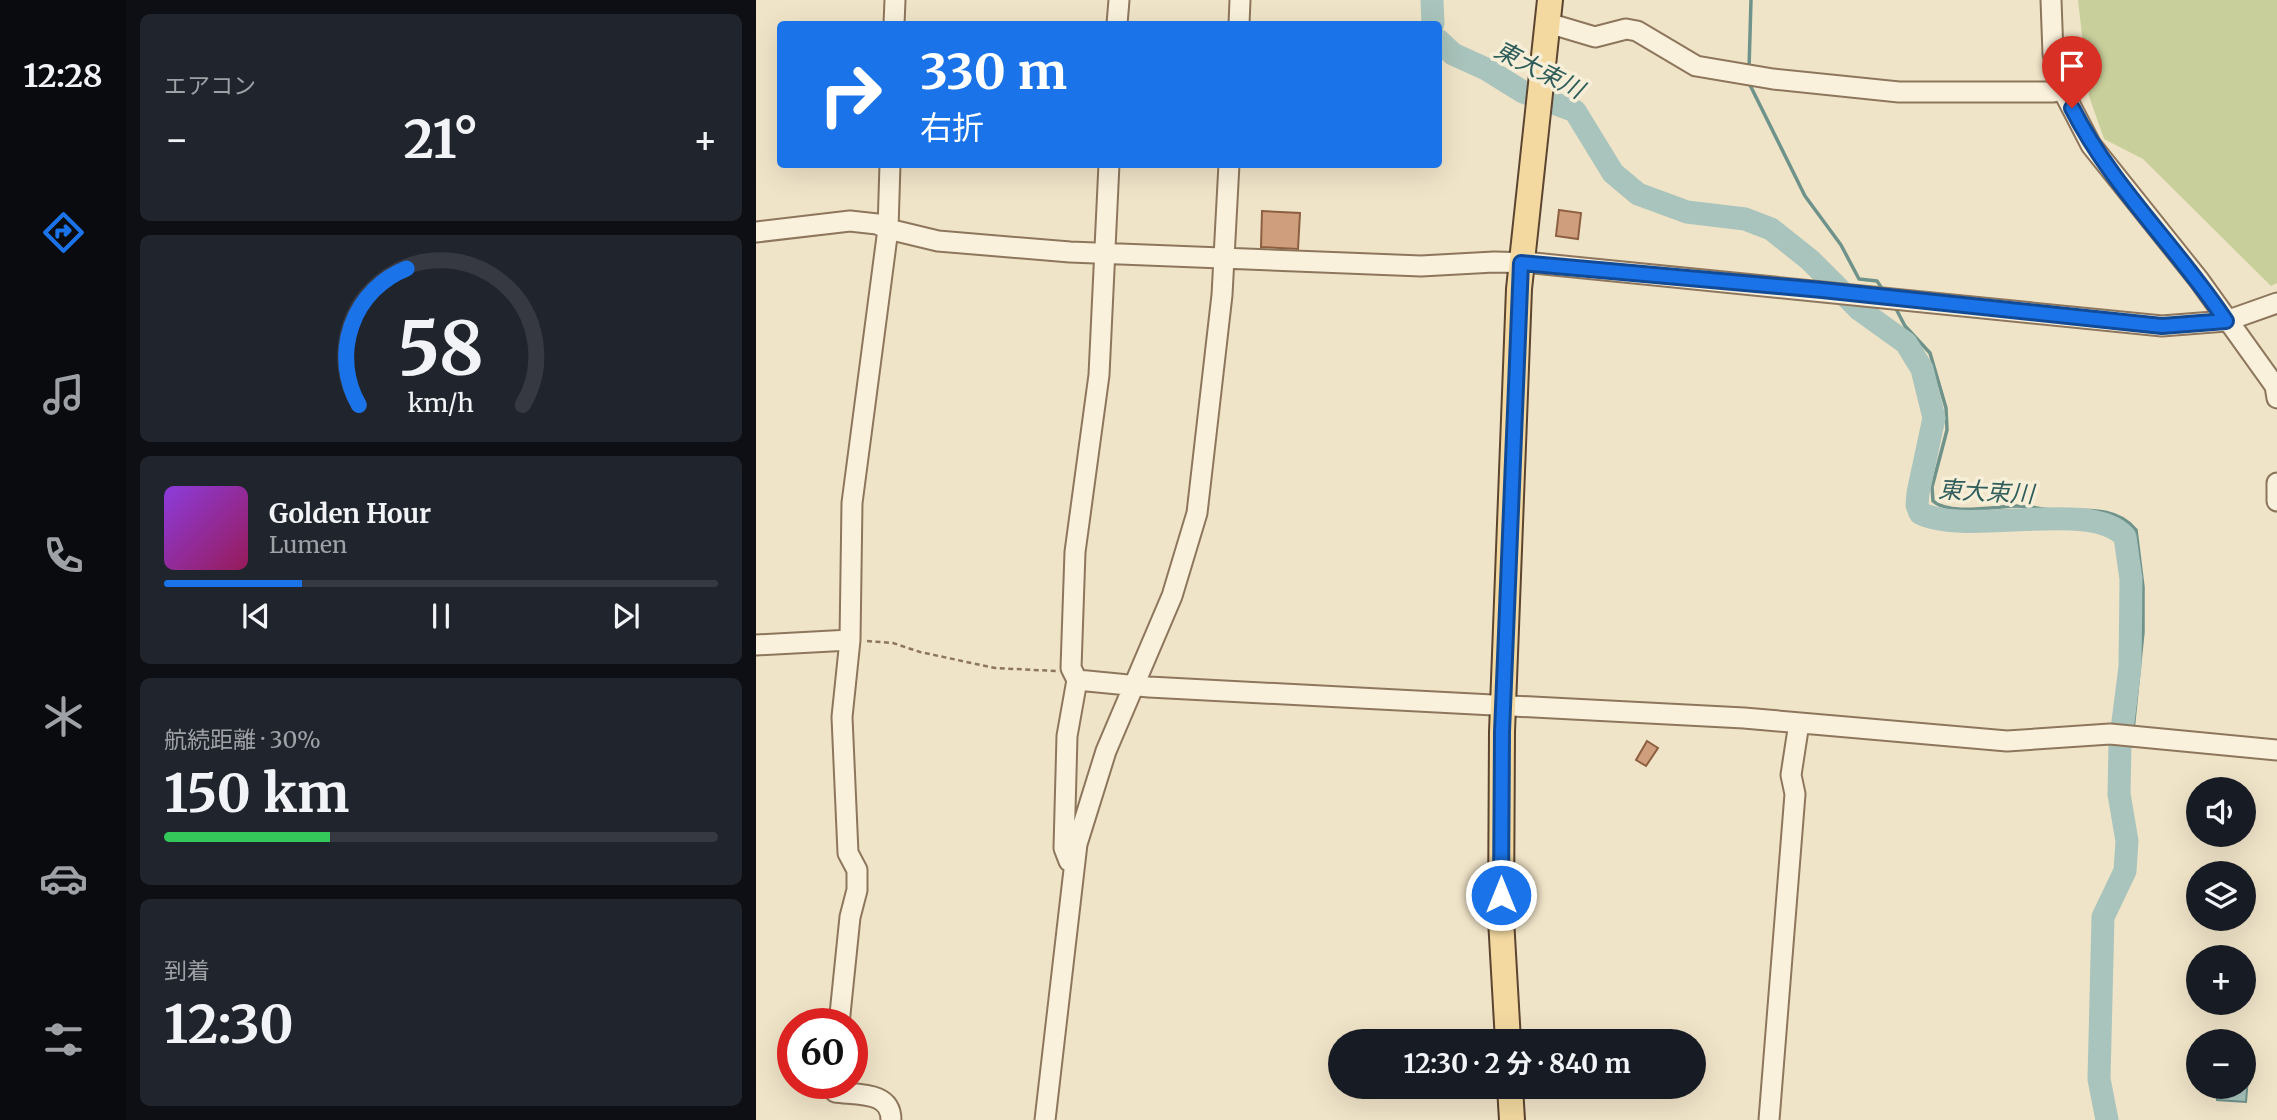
<!DOCTYPE html>
<html lang="ja">
<head>
<meta charset="utf-8">
<style>
	:root { --surface:#171b24; --page:#20242c; --text:#f1f3f6; --muted:#9ea1a6; --line:#363941; --accent:#1a73e8 }
	body { margin:0; font-family:Merriweather,"Noto Sans JP",serif; background:var(--page); color:var(--text); height:100vh; display:flex; flex-direction:column; font-size:26px; white-space:nowrap }
	* { box-sizing:border-box; margin:0 }
	p { font-size:23px; color:var(--muted) }
	.icon { flex:none; width:38px; height:38px; fill:none; stroke:currentColor; stroke-width:2; stroke-linecap:round; stroke-linejoin:round }
	.map { position:relative; flex:1; overflow:hidden }
	.side { display:flex; flex-direction:column; gap:14px; padding:14px; background:#0d0f14; width:630px }
	.side>* { flex:none }
	.banner { position:absolute; left:21px; top:21px; width:665px; height:147px; border-radius:7px; box-shadow:0 7px 28px #0002; background:#1a73e8; color:#fff; overflow:hidden }
	.tools { position:absolute; left:1430px; top:777px; display:grid; gap:14px }
	.tools a { display:grid; place-items:center; width:70px; height:70px; border-radius:50%; background:var(--surface); box-shadow:0 7px 28px #0002; font-size:35px }
	.speed { position:absolute; left:21px; top:1008px; display:flex; gap:14px; font-size:35px; font-weight:700; text-align:center }
	.speed>* { display:grid; place-content:center; width:91px; height:91px; border-radius:50%; background:var(--surface); box-shadow:0 7px 28px #0002; line-height:1 }
	.speed .limit { border:10px solid #d22; background:#fff; color:#111 }
	.pin { position:absolute; display:grid; place-items:center; width:60px; height:60px; color:#fff; margin:-72px -30px; border-radius:50% 50% 50% 0; rotate:-45deg; box-shadow:0 0 7px #0007 }
	.pin .icon { rotate:45deg }
	.me { position:absolute; width:77px; margin:-38px; rotate:0deg; stroke-linejoin:round; filter:drop-shadow(0 0 5px #0008) }
	.turn { display:flex; align-items:center; gap:24px; height:147px; padding:0 28px; font-size:32px }
	.turn .icon { width:91px; height:91px; stroke-width:2.5 }
	.turn b { display:block; font-size:49px; line-height:60px }
	.big { font-size:52px; font-weight:700; line-height:1.1 }
	.side .widget { flex:1; display:flex; flex-direction:column; justify-content:center; gap:10px; min-width:0; padding:0 24px; border-radius:10px; background:var(--page) }
	.side .dial { align-items:center; gap:0 }
	.dial svg { height:182px; overflow:visible; fill:none; stroke:var(--line); stroke-width:7; stroke-linecap:round; text-anchor:middle }
	.dial text { fill:var(--text); stroke:none }
	.song { display:flex; align-items:center; gap:21px }
	.cover { width:84px; height:84px; border-radius:10px; background:linear-gradient(135deg,hsl(270 70% 55%),hsl(330 70% 35%)) }
	.played { height:7px; border-radius:4px; background:linear-gradient(90deg,var(--accent) 25%,var(--line) 25%) }
	.keys { display:flex; justify-content:space-around; direction:ltr }
	.heat { display:flex; justify-content:space-between; align-items:center; font-size:38px; direction:ltr }
	.charge { height:10px; border-radius:5px; background:linear-gradient(90deg,#34c759 30%,var(--line) 0) }
	.trip { position:absolute; left:572px; top:1029px; width:378px; height:70px; border-radius:35px; background:var(--surface); box-shadow:0 7px 28px #0002; font-weight:700; line-height:70px; text-align:center }
	main { display:flex; flex:1; min-height:0 }
	.tabs { display:flex; flex-direction:column; width:126px; justify-content:space-around; align-items:center; background:#090b0e; color:var(--muted) }
	.tabs .icon { width:49px; height:49px }
	.tabs .on { color:var(--accent) }
	.tabs b { font-size:32px; color:var(--text) }
	.map>svg:first-child { display:block }
</style>
</head>
<body>
<main>
<nav class="tabs">
<b>12:28</b>
<svg class="icon on" aria-label="directions" viewBox="0 0 24 24"><path d="M12 3l9 9-9 9-9-9zM9 14v-3h6M13 9l2 2-2 2"/></svg>
<svg class="icon" aria-label="music" viewBox="0 0 24 24"><path d="M9 18V5l10-2v13"/><circle cx="6" cy="18" r="3"/><circle cx="16" cy="16" r="3"/></svg>
<svg class="icon" aria-label="phone" viewBox="0 0 24 24"><path d="M5 4h4l2 5-3 2q2 4 5 5l2-3 5 2v4C11 20 4 13 5 4z"/></svg>
<svg class="icon" aria-label="climate" viewBox="0 0 24 24"><path d="M12 3v18M4 7l16 10M4 17L20 7"/></svg>
<svg class="icon" aria-label="car" viewBox="0 0 24 24"><path d="M5 17H2v-5l4-1 3-4h7l3 4 3 1v5h-3M9 17h6M6 11h13"/><circle cx="7" cy="17" r="2"/><circle cx="17" cy="17" r="2"/></svg>
<svg class="icon" aria-label="filters" viewBox="0 0 24 24"><path d="M4 7h16M4 17h16"/><circle cx="9" cy="7" r="2"/><circle cx="15" cy="17" r="2"/></svg>
</nav>
<section class="side">
<div class="widget"><p>エアコン</p>
<div class="heat"><a>−</a><b class="big">21°</b><a>+</a></div>
</div>
<div class="widget dial"><svg viewBox="0 0 100 80">
<path d="M14 69A42 42 0 1 1 86 69"/>
<path d="M14 69A42 42 0 0 1 35 9" stroke="#1a73e8"/>
<text x="50" y="56" font-size="32" font-weight="700">58</text>
<text x="50" y="72" font-size="11">km/h</text>
</svg></div>
<div class="widget">
<div class="song"><i class="cover"></i><div><b>Golden Hour</b><p>Lumen</p></div></div>
<div class="played"></div>
<div class="keys"><svg class="icon" aria-label="previous" viewBox="0 0 24 24"><path d="M18 5L8 12l10 7zM5 5v14"/></svg><svg class="icon" aria-label="pause" viewBox="0 0 24 24"><path d="M8 5v14M16 5v14"/></svg><svg class="icon" aria-label="next" viewBox="0 0 24 24"><path d="M6 5l10 7-10 7zM19 5v14"/></svg></div>
</div>
<div class="widget"><p>航続距離 · 30%</p><b class="big">150 km</b><div class="charge"></div></div>
<div class="widget"><p>到着</p><b class="big">12:30</b></div>
</section>
<div class="map">
<svg width="1521" height="1120" viewBox="0 0 1521 1120">
	<rect width="100%" height="100%" fill="#f0e4c8"/>
	<!-- green -->
	<path fill="#c9cf9b" d="M1322,0H1521V283L1515,286L1387,159L1348,139L1333,96Z"/>
	<!-- water -->
	<path fill="#a9c4bc" stroke="#6f938a" stroke-width="2" d="M1488,1054H1494L1490,1102L1461,1100L1462,1087H1488Z"/>
	<g fill="none" stroke-linecap="round" stroke-linejoin="round">
		<!-- stream -->
		<path stroke="#6f938a" stroke-width="3.5" d="M993,69L995,0
			M993,83L1049,196L1085,245L1103,279L1121,281L1127,290
			M1138,305L1149,326L1174,353L1190,408L1191,430L1176,487L1177,501C1194,516 1240,506 1262,506C1272,506 1283,509 1294,510C1324,512 1359,504 1380,530L1387,587V632L1377,730
			M1369,537L1380,530
			M1364,745L1376,746"/>
		<!-- river -->
		<path stroke="#a9c4bc" stroke-width="23" d="M676,0L677,24
			M682,40L697,54L730,69L767,92L819,111L857,173L882,194L931,212L989,219L1015,229L1054,260L1104,310L1150,343L1166,369L1178,418L1162,493L1161,505L1164,513C1210,537 1336,498 1369,537L1375,579L1374,667L1364,745L1363,794L1371,841L1369,871L1347,917L1343,1079L1351,1120"/>
	</g>
	<!-- building -->
	<path fill="#cf9f7d" stroke="#8d5f41" stroke-width="2" d="M803,210L825,213L822,239L800,236Z
		M506,211L544,213L542,249L505,247Z
		M891,741L902,748L890,766L880,760Z"/>
	<g fill="none" stroke-linecap="round" stroke-linejoin="round">
		<defs>
			<path id="minor" d="M1295,0L1297,54L1306,89L1335,145L1443,280L1519,386L1521,398
				M792,23L839,37L870,29L881,31L940,66L1017,79L1143,92H1297L1306,89
				M138,24L139,0
				M361,24L363,0
				M483,24L484,0
				M0,232L94,221L121,224L132,229L182,241L314,252L665,266L738,262L778,263L1406,326L1470,321L1521,303
				M1521,483V501
				M0,645L94,640
				M321,680L393,687L988,718L1251,741L1354,734L1521,750
				M313,861L308,848L311,736L321,680L315,668L319,552L343,375L353,164
				M83,1024L94,917L101,890V870L92,853L86,717L94,640L96,503L132,229L134,164
				M79,1083V1092C102,1095 135,1091 135,1120
				M289,1120L321,844L350,751L416,596L441,513L466,295L473,164
				M1013,1120L1039,794L1035,775L1043,723"/>
			<path id="major" d="M752,1041L745,919L746,732L763,289L794,0
				M754,1087L756,1120"/>
		</defs>
		<!-- minor casing -->
		<use href="#minor" stroke="#8d765c" stroke-width="23"/>
		<!-- major casing -->
		<use href="#major" stroke="#5b4430" stroke-width="28"/>
		<!-- path -->
		<path stroke="#8d765c" stroke-width="2.5" stroke-dasharray="5 3.5" stroke-linecap="butt" d="M111,641L137,643L164,652L239,668L300,671"/>
		<!-- minor -->
		<use href="#minor" stroke="#faf1dc" stroke-width="19"/>
		<!-- major -->
		<use href="#major" stroke="#f3d9a0" stroke-width="24"/>
	</g>
	<g fill="none" stroke-linecap="round" stroke-linejoin="round">
		<defs>
			<path id="route" d="M745,895L746,732L765,263L1066,290L1406,326L1470,321C1421,247 1356,187 1316,108"/>
		</defs>
		<!-- route casing -->
		<use href="#route" stroke="#114b97" stroke-width="18"/>
		<!-- route -->
		<use href="#route" stroke="#1a73e8" stroke-width="12"/>
	</g>
	<g text-anchor="middle" stroke-width="7" stroke-linejoin="round" paint-order="stroke">
		<!-- water labels -->
		<g font-size="24" font-style="italic" fill="#2f5d5a" stroke="#f7eed8">
			<text transform="translate(783 70) rotate(27)" y="8">東大束川</text>
			<text transform="translate(1230 492) rotate(3)" y="8">東大束川</text>
		</g>
	</g>
</svg>
<div class="tools">
<a><svg class="icon" aria-label="sound" viewBox="0 0 24 24"><path d="M4 9h4l5-4v14l-5-4H4zM17 9q2 3 0 6"/></svg></a>
<a><svg class="icon" aria-label="layers" viewBox="0 0 24 24"><path d="M12 4l9 5-9 5-9-5zM3 14l9 5 9-5"/></svg></a>
<a>+</a>
<a>−</a>
</div>
<div class="speed"><div class="limit">60</div></div>
<div class="pin" style="left:1316px;top:108px;background:#d93025"><svg class="icon" aria-label="arrive" viewBox="0 0 24 24"><path d="M6 21V4h12l-3 4 3 4H6"/></svg></div>
<svg class="me" style="left:745px;top:895px" viewBox="-20 -20 40 40"><circle r="17" fill="#1a73e8" stroke="#fff" stroke-width="3"/><path d="M0-11L8 9 0 5-8 9z" fill="#fff"/></svg>
<div class="trip">12:30 · 2 分 · 840 m</div>
<div class="banner">
<div class="turn"><svg class="icon" aria-label="right" viewBox="0 0 24 24"><path d="M7 20v-9h11M14 6l5 5-5 5"/></svg><div><b>330 m</b>右折</div></div>
</div>
</div>
</main>
</body>
</html>
